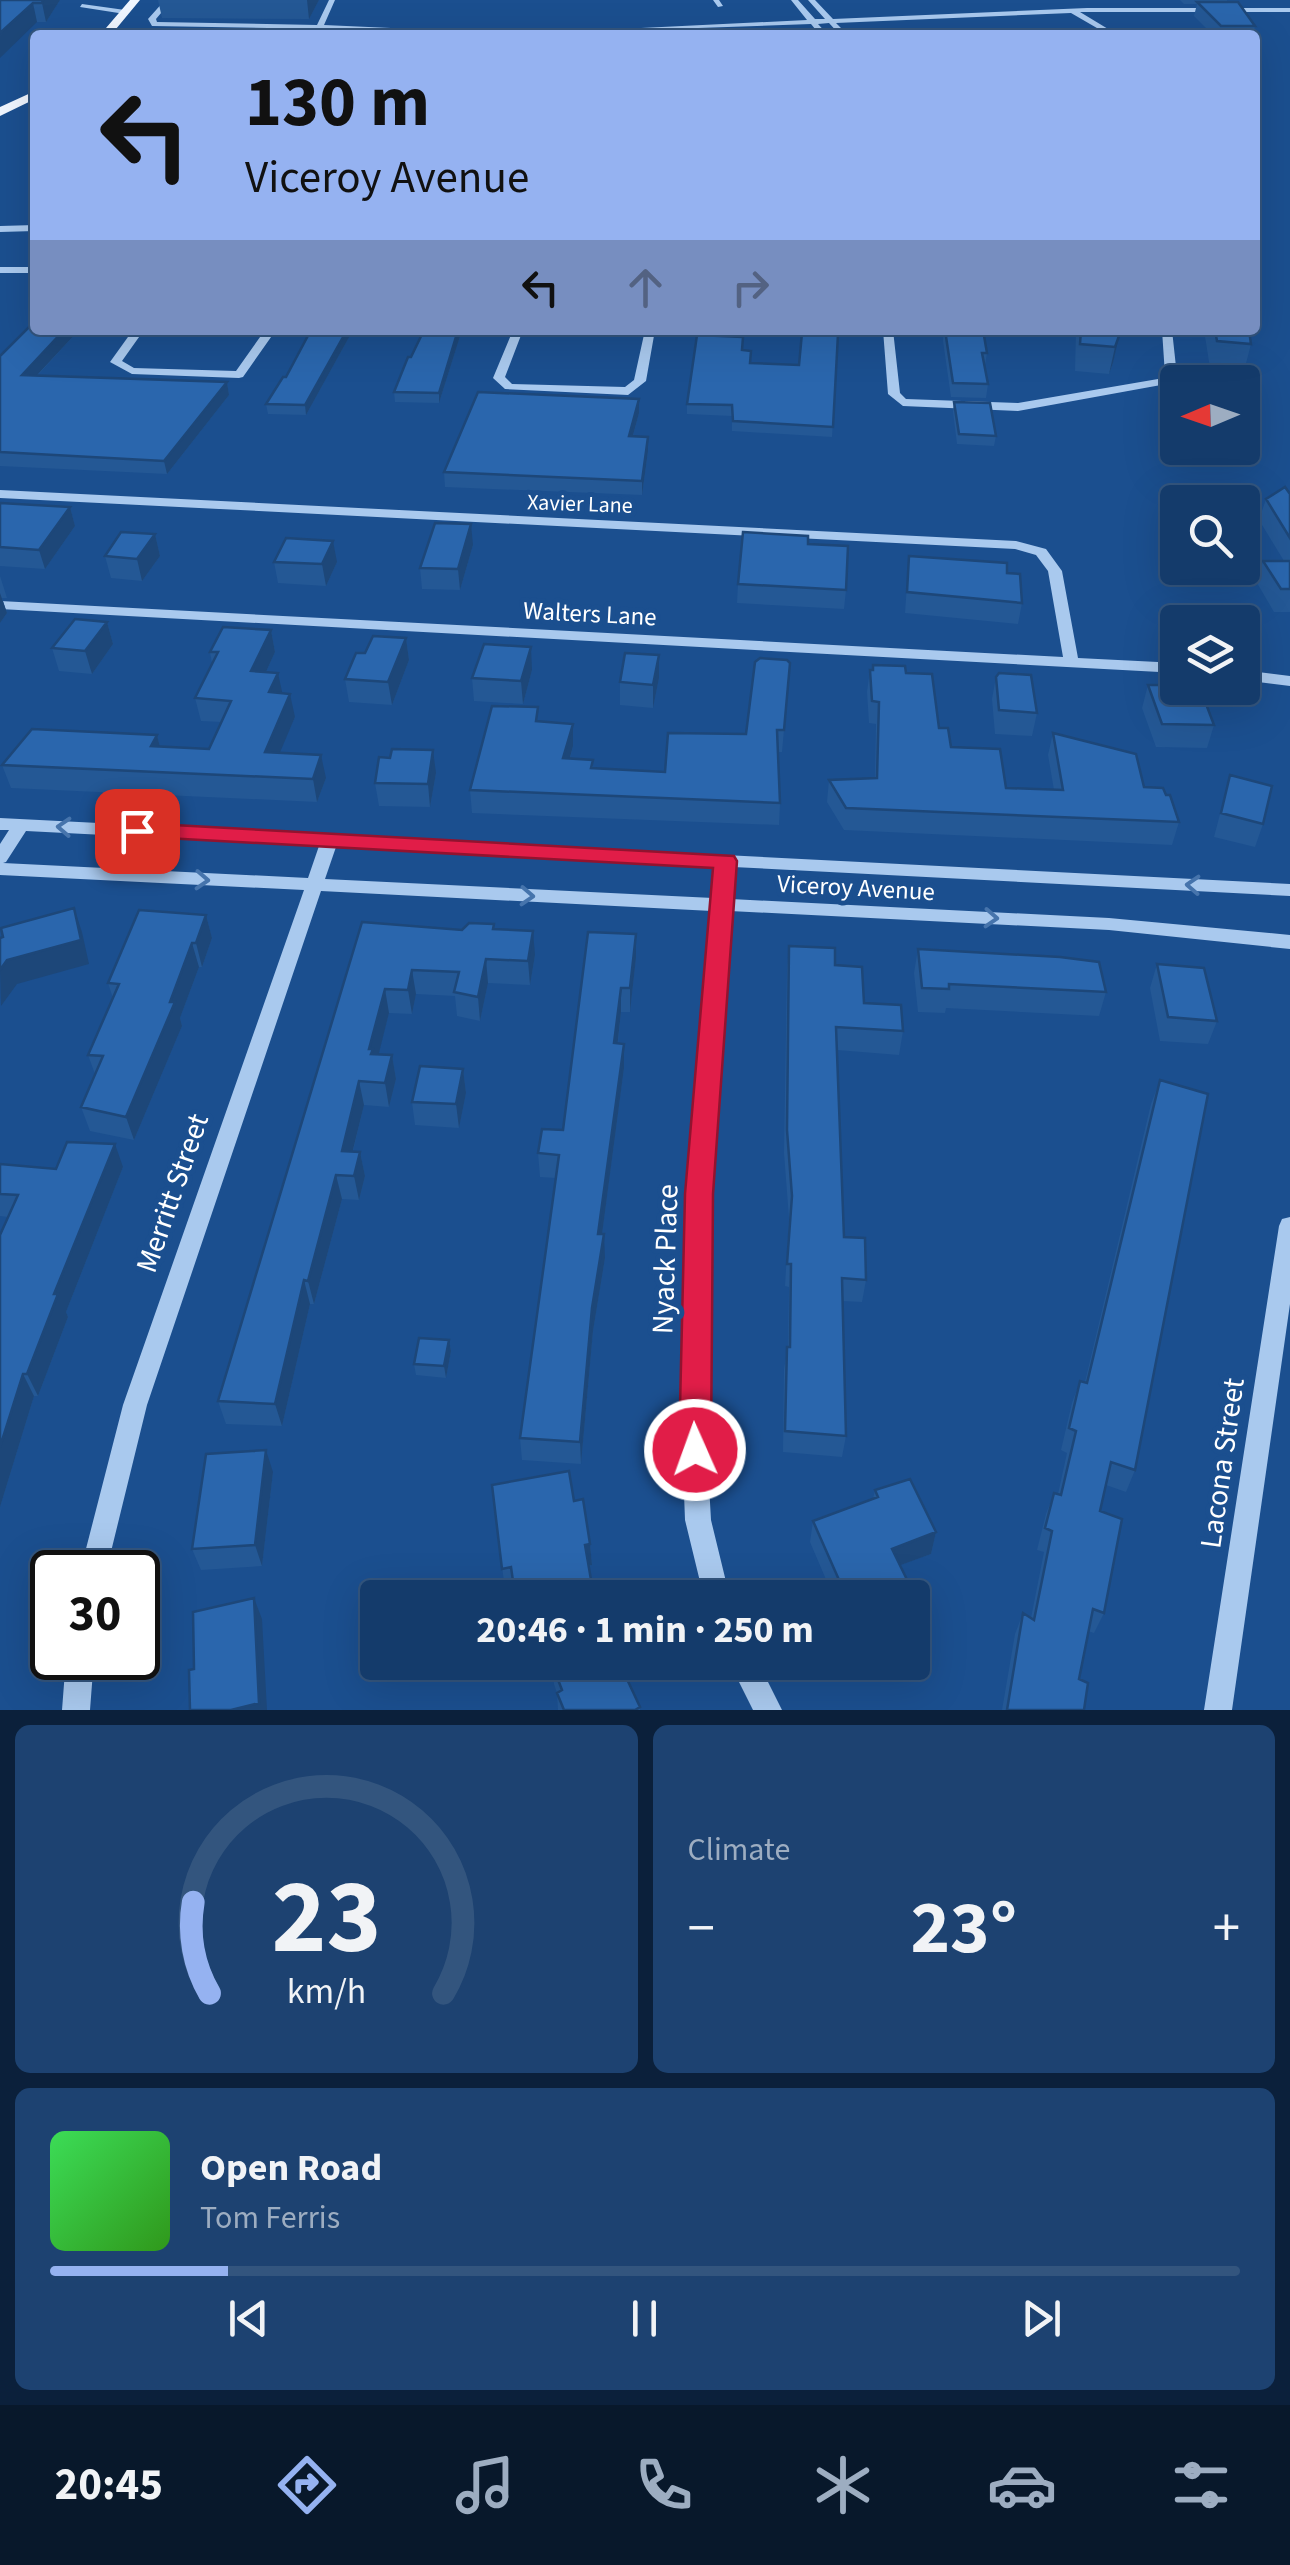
<!DOCTYPE html>
<html lang="en">
<head>
<meta charset="utf-8">
<style>
	:root { --surface:#143b6b; --page:#1d4271; --text:#f1f3f6; --muted:#9dadc1; --line:#33557e; --accent:#95b2f1 }
	body { margin:0; font-family:"Source Sans 3",sans-serif; background:var(--page); color:var(--text); height:100vh; display:flex; flex-direction:column; font-size:38px; white-space:nowrap }
	* { box-sizing:border-box; margin:0 }
	p { font-size:32px; color:var(--muted) }
	.icon { flex:none; width:55px; height:55px; fill:none; stroke:currentColor; stroke-width:2; stroke-linecap:round; stroke-linejoin:round }
	.map { position:relative; height:1710px; overflow:hidden }
	.drawer { display:flex; flex-direction:column; gap:15px; padding:15px; background:#0b203b; flex:1 }
	.drawer>* { flex:none }
	.banner { position:absolute; left:30px; top:30px; width:1230px; height:305px; border-radius:10px; box-shadow:0 10px 40px #0002,0 0 0 2px var(--line); background:#95b2f1; color:#111; overflow:hidden }
	.needle { width:65px; rotate:268deg }
	.controls { position:absolute; left:1160px; top:365px; display:grid; gap:20px }
	.controls a { display:grid; place-items:center; width:100px; height:100px; border-radius:10px; background:var(--surface); box-shadow:0 10px 40px #0002,0 0 0 2px var(--line); font-size:50px }
	.speed { position:absolute; left:30px; top:1550px; display:flex; gap:20px; font-size:50px; font-weight:700; text-align:center }
	.speed>* { display:grid; place-content:center; width:130px; height:130px; border-radius:50%; background:var(--surface); box-shadow:0 10px 40px #0002,0 0 0 2px var(--line); line-height:1 }
	.speed .limit { border:5px solid #111; border-radius:15px; background:#fff; color:#111 }
	.pin { position:absolute; display:grid; place-items:center; width:85px; height:85px; color:#fff; margin:-42px; border-radius:20px; box-shadow:0 5px 15px #0006 }
	.me { position:absolute; width:110px; margin:-55px; rotate:358deg; stroke-linejoin:round; filter:drop-shadow(0 0 8px #0008) }
	.turn { display:flex; align-items:center; gap:35px; height:210px; padding:0 50px; font-size:45px }
	.turn .icon { width:130px; height:130px; stroke-width:2.5 }
	.turn b { display:block; font-size:70px; line-height:85px }
	.lanes { display:flex; align-items:center; height:95px; padding:0 50px; background:#0003; justify-content:center; gap:50px; direction:ltr }
	.lanes .off { opacity:.35 }
	.big { font-size:75px; font-weight:700; line-height:1.1 }
	.drawer .widget { flex:1; display:flex; flex-direction:column; justify-content:center; gap:15px; min-width:0; padding:0 35px; border-radius:15px; background:var(--page) }
	.drawer .dial { align-items:center; gap:0 }
	.dial svg { height:260px; overflow:visible; fill:none; stroke:var(--line); stroke-width:7; stroke-linecap:round; text-anchor:middle }
	.dial text { fill:var(--text); stroke:none }
	.song { display:flex; align-items:center; gap:30px }
	.cover { width:120px; height:120px; border-radius:15px; background:linear-gradient(135deg,hsl(130 70% 55%),hsl(110 70% 35%)) }
	.played { height:10px; border-radius:5px; background:linear-gradient(90deg,var(--accent) 15%,var(--line) 15%) }
	.keys { display:flex; justify-content:space-around; direction:ltr }
	.heat { display:flex; justify-content:space-between; align-items:center; font-size:55px; direction:ltr }
	.drawer .tiles { flex:1; display:grid; gap:15px; grid-template-columns:1fr 1fr }
	.widget:last-child { grid-column:span 2 }
	.trip { position:absolute; left:360px; top:1580px; width:570px; height:100px; border-radius:10px; background:var(--surface); box-shadow:0 10px 40px #0002,0 0 0 2px var(--line); font-weight:700; line-height:100px; text-align:center }
	.menu { display:flex; height:160px; justify-content:space-around; align-items:center; background:#08182b; color:var(--muted) }
	.menu .icon { width:70px; height:70px }
	.menu .on { color:var(--accent) }
	.menu b { font-size:45px; color:var(--text) }
	.map>svg:first-child { display:block }
</style>
</head>
<body>
<div class="map">
<svg width="1290" height="1710" viewBox="0 0 1290 1710">
	<rect width="100%" height="100%" fill="#1b4f8f"/>
	<g fill="none" stroke-linecap="round" stroke-linejoin="round">
		<!-- minor -->
		<path fill="#a9c9ee" fill-rule="evenodd" d="M165,0H172L156,19L157,22L317,25L329,0H335L324,25L391,28L389,35H381L383,30L152,26L148,19Z
			M713,0H719L723,6L718,7Z
			M791,0H798L815,19H825L808,0H815L833,19L1087,8H1290V12H1080L1118,35H1109L1071,13L836,23L848,35H840L829,23L818,24L828,35H820L811,24L496,35L807,20Z
			M82,4L125,10L129,12L125,14L80,7Z
			M35,225V231L0,232V226Z
			M0,267H29L34,270L29,273H0Z
			M133,330H144L122,361L134,368L236,371L265,330H276L243,377L239,378L132,374L110,362Z
			M513,330H523L505,377L512,384L625,387L634,380L645,330H655L646,381L628,395L505,389L493,378Z
			M883,330H893L900,393L906,399L1018,403L1158,379L1165,375L1162,330H1172L1177,376L1161,385L1018,411L903,406L888,394Z
			M0,490L1016,541L1046,549L1062,571L1078,658L1178,663V673L0,609V601L1063,657L1048,571L1036,555L1015,549L0,498Z
			M1242,670L1290,676V686L1242,680Z
			M0,818L1290,884V896L733,867L731,899L1109,918L1290,935V949L1109,930L730,911L710,1194L705,1414L711,1520L730,1598H704L685,1520L681,1414L688,1194L712,911L321,891L147,1405L106,1572H80L123,1405L304,890L0,875V844L9,830H0ZM26,831L319,846L308,878L3,863L6,862ZM336,847L716,867L713,898L325,879Z
			M1290,1217V1304L1232,1710H1204L1279,1226L1282,1219Z
			M66,1658H94L90,1710H62Z
			M729,1662H758L782,1710H753Z"/>
		<!-- major -->
		<path fill="#f0f6ff" fill-rule="evenodd" d="M130,0H140L111,35H100Z
			M35,91V99L0,116V107Z"/>
	</g>
	<!-- wall -->
	<path fill="#245895" d="M0,0H60L46,22H37Z
		M158,0H319L309,19L162,18Z
		M1180,0H1227V2L1255,26L1253,35H1213L1194,16L1197,4H1184Z
		M1255,138L1261,146L1255,169Z
		M35,330H79L37,376L227,382L229,395L167,474L0,466V356Z
		M311,330H353L306,415L268,414L266,404L286,377Z
		M424,330H462L439,403L395,402L394,392Z
		M944,330L987,353L985,365L988,384L986,398L951,397L943,341Z
		M1076,330H1119L1113,363L1109,374L1075,371Z
		M1204,330H1249L1251,344L1244,371L1210,368Z
		M838,334L832,437L732,431V416L687,414V404L742,350L750,363L799,365Z
		M639,399V413L633,436L648,437V451L642,495L445,487L444,472Z
		M954,402L996,436L994,446L957,444L953,412Z
		M1290,494V612H1274L1257,583L1263,561H1284L1259,520L1266,499Z
		M0,503L70,507L75,526L45,569L0,566Z
		M155,534L160,556L142,581L111,578L105,556Z
		M808,544L846,590L844,609L737,603L738,584Z
		M473,545L460,590L422,589L420,568Z
		M909,556L1007,573L1022,603L1018,624L905,613Z
		M274,562H337L326,586L278,583Z
		M0,576L7,598H2L7,613L0,623Z
		M107,622L113,644L92,674L59,671L52,648Z
		M271,630L275,652L266,672L282,693L295,717L279,753L326,778L317,802L11,788L2,765L157,735L160,747L209,749L221,722L201,721L195,698L212,663L210,652Z
		M406,638L409,660L392,705L349,702L345,679Z
		M790,663L782,752H778L780,803L779,825L472,813L470,790L539,721L573,724V746L570,759L593,760V768L665,772L746,734Z
		M873,665L906,673L951,747L1006,788L1054,790L1048,755L1053,733L1144,787L1166,795L1179,822L1172,845L844,830L827,802L829,780L875,778L876,724L869,723L867,692L870,670H872Z
		M532,670L523,704L474,701L472,678Z
		M996,677L1037,713L1032,736L995,734L992,699Z
		M659,678L653,708L620,705V682Z
		M1166,681L1214,725L1207,748L1156,747L1142,708L1148,685H1164Z
		M436,773L430,807L379,806L375,783Z
		M1230,776L1263,824L1255,847L1214,837Z
		M206,915L212,938L202,967H199L180,1018L182,1026L134,1140L90,1131L81,1107L95,1074L88,1055L113,998L108,983Z
		M362,922L462,930L494,929L535,955L530,985L488,983L480,1021L457,1016L455,996L416,994L412,1014L389,1013L378,1055H392L396,1079L389,1107L364,1105L353,1151L360,1152L365,1176L359,1200L342,1199L314,1304H310L282,1426L226,1424L218,1401Z
		M636,934V958L630,1012H621L618,1043L624,1068L602,1234L605,1258L593,1331L581,1464L522,1460L520,1438L556,1178L540,1177L538,1153L563,1130Z
		M789,946L903,1031L899,1055L837,1050L844,1237L866,1280L862,1302L842,1301L846,1436L842,1457L783,1452L784,1369L788,1347L789,1287L785,1286L789,1218L784,1153L787,969Z
		M918,949L1106,992L1099,1016L946,1008L945,1013L918,1012L914,973Z
		M1157,964L1217,1021L1208,1044L1160,1041L1150,988Z
		M463,1069L466,1093L459,1128L415,1125L412,1102Z
		M1160,1080L1135,1470L1126,1492L1106,1485L1100,1511L1104,1613L1094,1633L1088,1631L1079,1679L1084,1710H1002L1015,1634L1023,1613L1031,1618L1044,1552L1037,1550L1046,1514L1054,1493L1058,1494L1067,1453L1061,1450L1072,1403L1080,1381L1085,1382L1151,1104Z
		M0,1164L56,1169L123,1167L66,1312L68,1317L38,1396H34L0,1507V1235L8,1217L0,1216Z
		M449,1340L451,1351L446,1378L416,1375L414,1364Z
		M273,1472L262,1566L201,1570L192,1549Z
		M492,1485L574,1501L590,1544L592,1565L588,1566L594,1598H515L514,1588L505,1590Z
		M875,1490L936,1532L931,1554L900,1565L914,1594L912,1598H834L810,1542L813,1521L873,1499Z
		M552,1664L640,1707V1710H558L557,1693L554,1684Z"/>
	<!-- shaded-wall -->
	<path fill="#1d4779" d="M43,0H60L46,22L42,3Z
		M307,0H319L309,19Z
		M33,3L37,22L0,58V33Z
		M64,330H79L25,388L22,375Z
		M347,330H353L306,415L305,405Z
		M458,330H462L439,403V393Z
		M1119,336L1113,363L1109,374L1115,347Z
		M227,382L229,395L167,474L164,461Z
		M639,399V413L629,450V436Z
		M648,437V451L642,495V481Z
		M70,507L75,526L45,569L39,550Z
		M471,524L473,545L460,590L458,569Z
		M155,534L160,556L142,581L137,559Z
		M333,541L337,562L326,586L322,564Z
		M0,593L7,613L0,623Z
		M107,622L113,644L92,674L85,651Z
		M271,630L275,652L256,694L251,671Z
		M406,638L409,660L392,705L388,682Z
		M531,647L532,670L523,704L521,681Z
		M659,655V678L653,708V685Z
		M278,673L283,696L269,692Z
		M290,694L295,717L270,776L265,752Z
		M573,724V746L564,780L563,758Z
		M157,735L163,759L151,746Z
		M433,750L436,773L430,807L428,784Z
		M321,755L326,778L317,802L313,779Z
		M74,908L82,932L89,964L17,984L1,1006L0,970L7,960Z
		M206,915L212,938L202,967L196,943Z
		M533,931L535,955L530,985L528,961Z
		M636,934V958L630,1012V988Z
		M192,943L199,967L180,1018L182,1026L134,1140L126,1117Z
		M486,959L488,983L480,1021L478,997Z
		M412,970L416,994L412,1014L408,990Z
		M621,988V1012L615,1067L614,1043Z
		M385,989L389,1013L376,1065L369,1049Z
		M624,1044V1068L599,1257L598,1234Z
		M392,1055L396,1079L389,1107L385,1083Z
		M463,1069L466,1093L459,1128L456,1104Z
		M359,1081L364,1105L347,1174L342,1151Z
		M115,1144L123,1167L66,1312L68,1317L38,1396L27,1374L54,1294Z
		M360,1152L365,1176L359,1200L354,1176Z
		M336,1175L342,1199L314,1304L308,1281Z
		M604,1234L605,1258L593,1331L581,1464L580,1442L592,1308Z
		M304,1280L310,1304L282,1426L275,1404Z
		M449,1340L451,1351L446,1378L444,1366Z
		M23,1374L34,1396L0,1507V1447Z
		M266,1450L273,1472L262,1566L255,1545Z
		M936,1532L931,1554L887,1570L892,1549Z
		M590,1544L592,1565L586,1566L585,1545Z
		M254,1598L262,1619L267,1710H231Z"/>
	<!-- building -->
	<path fill="#2a66ad" stroke="#1d4779" stroke-width="2.5" d="M0,0H43L42,3H33L0,33Z
		M1197,2H1238L1255,26H1221Z
		M35,321V330H64L22,375L227,382L164,461L0,452V356Z
		M311,330H347L305,405L266,404L283,377H286Z
		M424,330H458L439,393L394,392L408,357H411Z
		M945,330H983L987,353H982L988,384L953,383Z
		M1081,330H1119V336L1115,347L1080,344Z
		M1215,330H1249L1251,344L1217,341Z
		M802,333L838,334L833,427L733,421L732,405L687,404L697,335L743,337L742,350L751,351L750,363L799,365Z
		M478,392L639,399L629,436L648,437L642,481L444,472Z
		M954,402L990,403L996,436L959,434Z
		M1285,487L1290,494V538L1266,499Z
		M0,503L70,507L39,550L0,547Z
		M435,523L471,524L458,569L420,568Z
		M121,532L155,534L137,559L105,556Z
		M743,532L808,536V544L848,546L846,590L738,584Z
		M286,538L333,541L322,564L274,562Z
		M909,556L1007,563V573L1020,574L1022,603L907,592Z
		M1263,561H1290V589H1281Z
		M75,619L107,622L85,651L52,648Z
		M223,627L271,630L251,671L278,673L269,692L290,694L265,752L321,755L313,779L2,765L32,729L157,735L151,746L209,749L231,701L195,698L218,652H210Z
		M373,636L406,638L388,682L345,679L356,653H365Z
		M484,644L531,647L521,681L472,678Z
		M625,653L659,655L653,685L620,682Z
		M760,658L787,660L790,663L784,730H777L780,803L470,790L492,706L538,707L536,721L573,724L563,758L593,760L591,768L665,772L668,733L746,734L755,662Z
		M873,665L905,666L906,673L932,674L939,728H948L951,747L1000,749L1006,788L1063,790L1053,733L1136,754L1144,787L1163,788L1166,795H1170L1179,822L846,808L829,780L877,778L879,702L872,701L870,670H873Z
		M999,673L1031,675L1037,713L999,710L996,677Z
		M1166,681H1178V688H1200L1214,725L1162,724L1148,685H1167Z
		M392,749L433,750L428,784L375,783L379,757L390,758Z
		M1230,775L1272,786L1263,824L1221,813Z
		M74,908L81,940L7,960L0,970V938L3,937L1,928Z
		M139,910L206,915L196,943H192L170,1002H175L126,1117L81,1107L103,1056L88,1055L119,984L108,983Z
		M362,922L462,930L469,923L494,924L493,929L533,931L528,961L486,959L478,997L454,992L459,972L412,970L408,990L385,989L369,1049H373L371,1054L392,1055L385,1083L359,1081L342,1151L360,1152L354,1176L336,1175L308,1281L304,1280L275,1404L218,1401Z
		M588,932L636,934L630,988H621L614,1043L624,1044L598,1234H604L592,1308L580,1442L520,1438L559,1155L538,1153L542,1129L563,1130Z
		M789,946L835,948V965L862,967L864,1003L901,1005L903,1031L836,1027L844,1237L865,1238L866,1280L842,1278L846,1436L785,1431L787,1347H790L791,1264H787L792,1196L787,1130Z
		M918,949L1060,957L1099,962L1106,992L949,984V989L922,988Z
		M1157,964L1204,968L1217,1021L1168,1017Z
		M420,1066L463,1069L456,1104L412,1102Z
		M1160,1080L1208,1094L1135,1470L1111,1462L1100,1511L1122,1519L1104,1613L1093,1609L1079,1679L1088,1683L1084,1710H1007L1023,1613L1034,1620L1052,1531L1045,1528L1054,1493L1061,1495L1076,1431L1069,1428L1080,1381L1087,1383Z
		M67,1142L115,1144L54,1294H58L27,1374H23L0,1447V1235L18,1195L0,1194V1164L56,1169Z
		M419,1338L449,1340L444,1366L414,1364Z
		M266,1450L255,1545L192,1549L206,1454Z
		M569,1471L574,1501L583,1499L590,1544L585,1545L594,1597L531,1598L530,1592L515,1595L511,1567L502,1569L492,1485Z
		M910,1479L936,1532L892,1549L914,1594L904,1598H847L813,1521L878,1497L875,1490Z
		M254,1598L259,1703L231,1710H190L189,1670L194,1669L193,1612Z
		M555,1662H607L608,1665L619,1662L640,1707L635,1710H564L557,1693L562,1690L552,1664Z"/>
	<!-- one-way arrows -->
	<defs><path id="oneway-chevron" d="M-2-3.5L2.5 0L-2 3.5" fill="none" stroke-width="1.6" stroke-linecap="round" stroke-linejoin="round" transform="scale(2.5)"/></defs>
	<g stroke="#4674ac">
		<use href="#oneway-chevron" transform="translate(64 827) rotate(-177)"/>
		<use href="#oneway-chevron" transform="translate(202 880) rotate(3)"/>
		<use href="#oneway-chevron" transform="translate(1193 885) rotate(-177)"/>
		<use href="#oneway-chevron" transform="translate(527 896) rotate(3)"/>
		<use href="#oneway-chevron" transform="translate(991 918) rotate(3)"/>
	</g>
	<!-- route -->
	<path fill="#e11d48" stroke="#92132f" stroke-width="2.5" d="M137,823L734,856L737,861L713,1194L711,1450L706,1460L695,1465L683,1460L679,1450L685,1194L713,868L129,836L126,831Z"/>
	<g text-anchor="middle" stroke-width="10" stroke-linejoin="round" paint-order="stroke">
		<!-- far-street labels -->
		<g font-size="22" fill="#fff" stroke="#1b4f8f">
			<text transform="translate(580 503) rotate(2)" y="8">Xavier Lane</text>
		</g>
		<!-- street labels -->
		<g font-size="25" fill="#fff" stroke="#1b4f8f">
			<text transform="translate(590 613) rotate(3)" y="9">Walters Lane</text>
			<text transform="translate(856 887) rotate(3)" y="9">Viceroy Avenue</text>
		</g>
		<!-- near-street labels -->
		<g font-size="30" fill="#fff" stroke="#1b4f8f">
			<text transform="translate(172 1193) rotate(-71)" y="10">Merritt Street</text>
			<text transform="translate(665 1259) rotate(-88)" y="10">Nyack Place</text>
			<text transform="translate(1222 1463) rotate(-82)" y="10">Lacona Street</text>
		</g>
	</g>
</svg>
<div class="controls">
<a><svg class="needle" viewBox="-14 -14 28 28"><path d="M0-13l5 13h-10z" fill="#e53935"/><path d="M0 13l5-13h-10z" fill="#9dadc1"/></svg></a>
<a><svg class="icon" aria-label="search" viewBox="0 0 24 24"><circle cx="10" cy="10" r="6"/><path d="M15 15l6 6"/></svg></a>
<a><svg class="icon" aria-label="layers" viewBox="0 0 24 24"><path d="M12 4l9 5-9 5-9-5zM3 14l9 5 9-5"/></svg></a>
</div>
<div class="speed"><div class="limit">30</div></div>
<div class="pin" style="left:137px;top:831px;background:#d93025"><svg class="icon" aria-label="arrive" viewBox="0 0 24 24"><path d="M6 21V4h12l-3 4 3 4H6"/></svg></div>
<svg class="me" style="left:695px;top:1450px" viewBox="-20 -20 40 40"><circle r="17" fill="#e11d48" stroke="#fff" stroke-width="3"/><path d="M0-11L8 9 0 5-8 9z" fill="#fff"/></svg>
<div class="trip">20:46 · 1 min · 250 m</div>
<div class="banner">
<div class="turn"><svg class="icon" aria-label="left" viewBox="0 0 24 24"><path d="M17 20v-9H6M10 6l-5 5 5 5"/></svg><div><b>130 m</b>Viceroy Avenue</div></div>
<div class="lanes"><svg class="icon" aria-label="left" viewBox="0 0 24 24"><path d="M17 20v-9H6M10 6l-5 5 5 5"/></svg><svg class="icon off" aria-label="ahead" viewBox="0 0 24 24"><path d="M12 20V5M6 11l6-6 6 6"/></svg><svg class="icon off" aria-label="right" viewBox="0 0 24 24"><path d="M7 20v-9h11M14 6l5 5-5 5"/></svg></div>
</div>
</div>
<section class="drawer">
<div class="tiles">
<div class="widget dial"><svg viewBox="0 0 100 80">
<path d="M14 69A42 42 0 1 1 86 69"/>
<path d="M14 69A42 42 0 0 1 9 41" stroke="#95b2f1"/>
<text x="50" y="56" font-size="32" font-weight="700">23</text>
<text x="50" y="72" font-size="11">km/h</text>
</svg></div>
<div class="widget"><p>Climate</p>
<div class="heat"><a>−</a><b class="big">23°</b><a>+</a></div>
</div>
<div class="widget">
<div class="song"><i class="cover"></i><div><b>Open Road</b><p>Tom Ferris</p></div></div>
<div class="played"></div>
<div class="keys"><svg class="icon" aria-label="previous" viewBox="0 0 24 24"><path d="M18 5L8 12l10 7zM5 5v14"/></svg><svg class="icon" aria-label="pause" viewBox="0 0 24 24"><path d="M8 5v14M16 5v14"/></svg><svg class="icon" aria-label="next" viewBox="0 0 24 24"><path d="M6 5l10 7-10 7zM19 5v14"/></svg></div>
</div>
</div>
</section>
<nav class="menu">
<b>20:45</b>
<svg class="icon on" aria-label="directions" viewBox="0 0 24 24"><path d="M12 3l9 9-9 9-9-9zM9 14v-3h6M13 9l2 2-2 2"/></svg>
<svg class="icon" aria-label="music" viewBox="0 0 24 24"><path d="M9 18V5l10-2v13"/><circle cx="6" cy="18" r="3"/><circle cx="16" cy="16" r="3"/></svg>
<svg class="icon" aria-label="phone" viewBox="0 0 24 24"><path d="M5 4h4l2 5-3 2q2 4 5 5l2-3 5 2v4C11 20 4 13 5 4z"/></svg>
<svg class="icon" aria-label="climate" viewBox="0 0 24 24"><path d="M12 3v18M4 7l16 10M4 17L20 7"/></svg>
<svg class="icon" aria-label="car" viewBox="0 0 24 24"><path d="M5 17H2v-5l4-1 3-4h7l3 4 3 1v5h-3M9 17h6M6 11h13"/><circle cx="7" cy="17" r="2"/><circle cx="17" cy="17" r="2"/></svg>
<svg class="icon" aria-label="filters" viewBox="0 0 24 24"><path d="M4 7h16M4 17h16"/><circle cx="9" cy="7" r="2"/><circle cx="15" cy="17" r="2"/></svg>
</nav>
</body>
</html>
